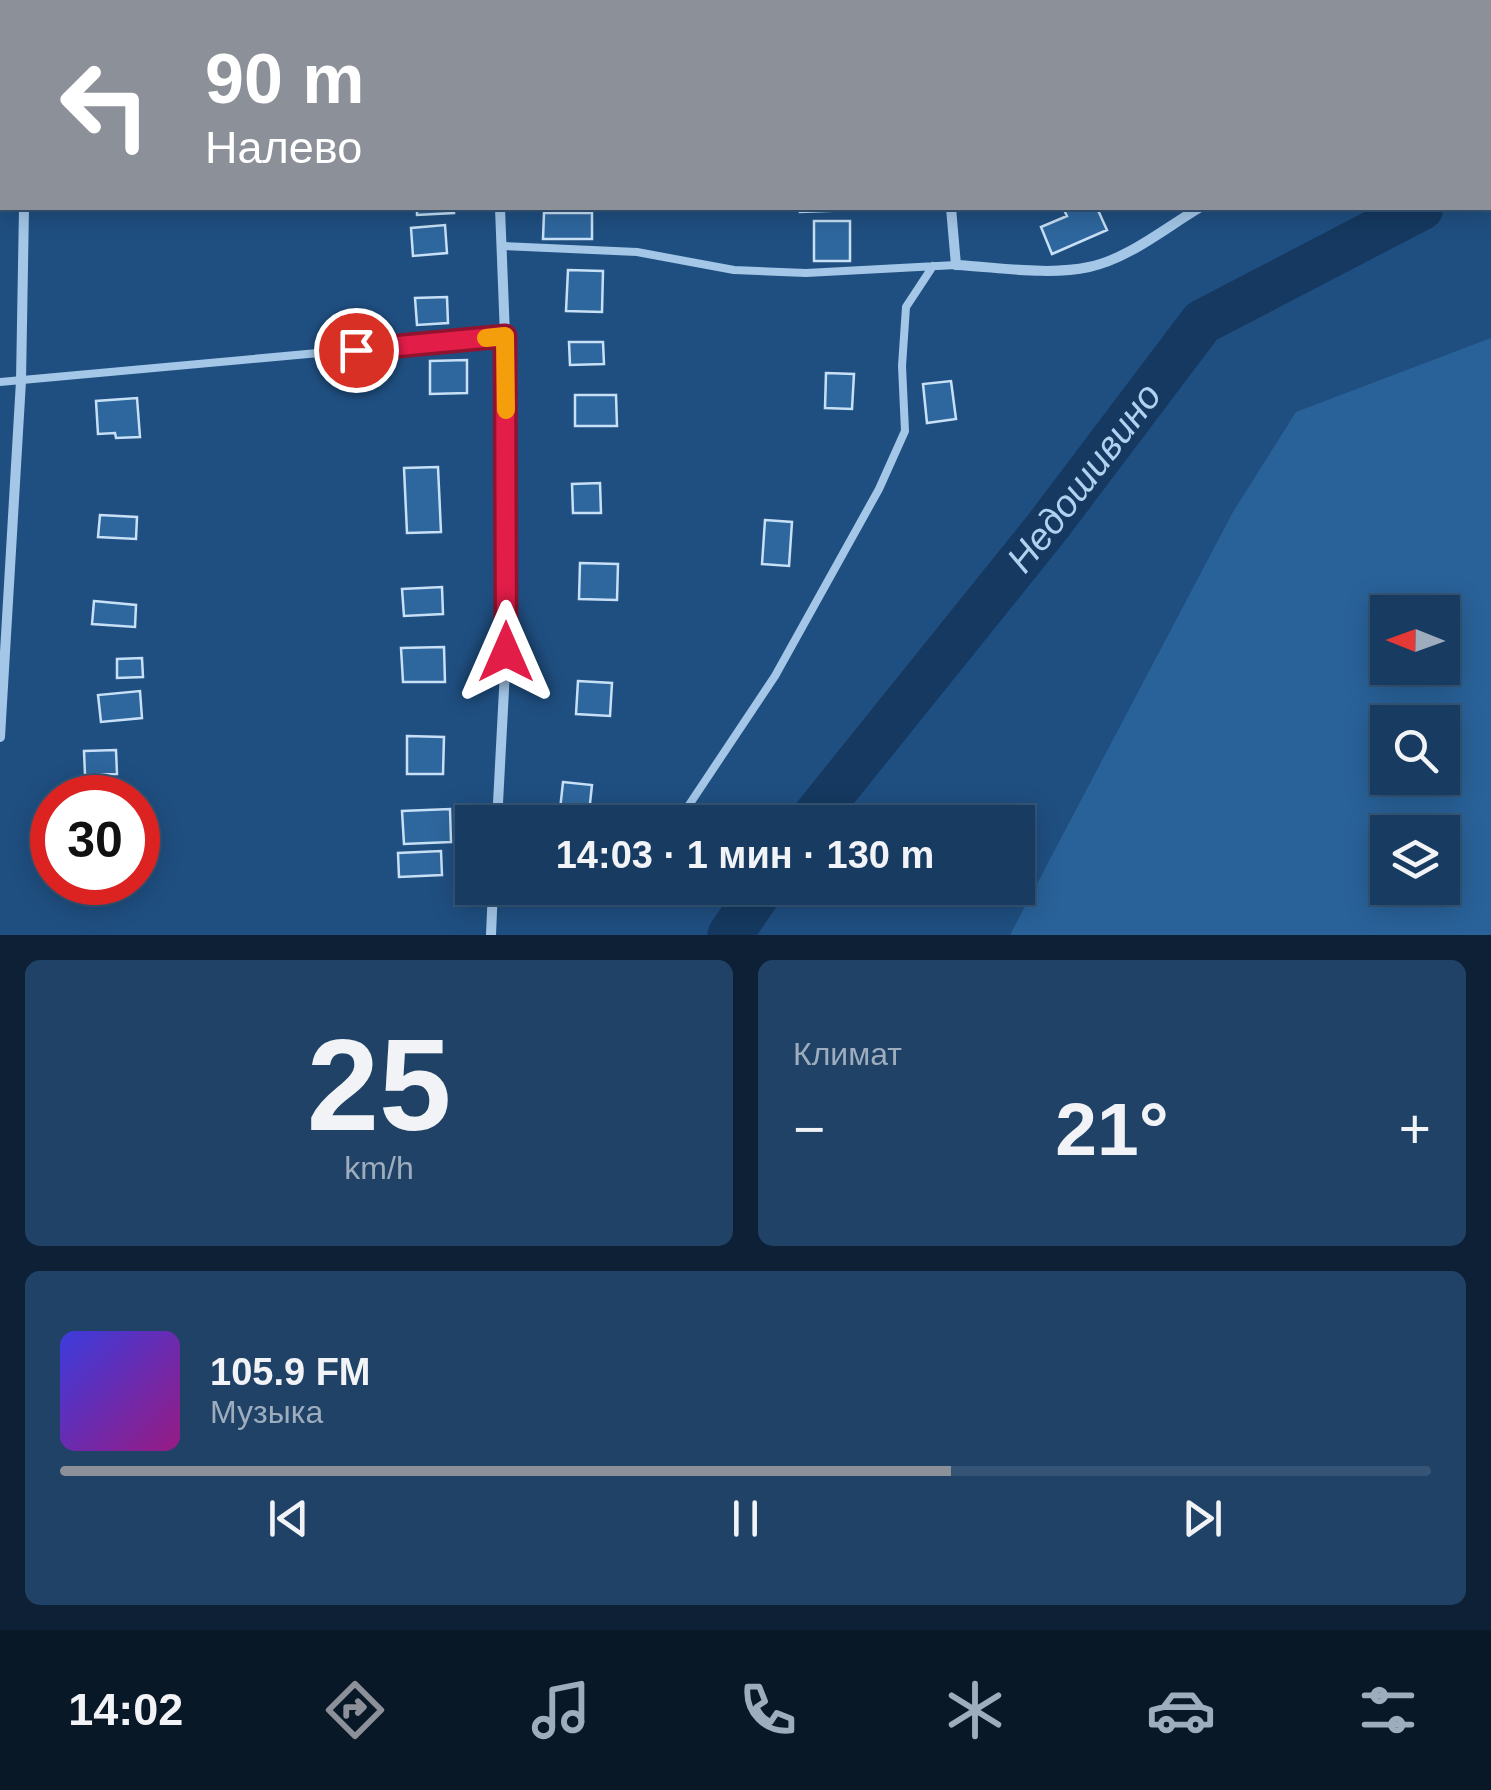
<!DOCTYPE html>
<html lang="ru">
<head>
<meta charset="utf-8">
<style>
	:root { --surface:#173b61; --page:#204267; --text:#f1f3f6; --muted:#9eadbd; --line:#365576; --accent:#8c9099 }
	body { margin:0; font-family:Arial,sans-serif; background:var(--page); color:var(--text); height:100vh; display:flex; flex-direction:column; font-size:38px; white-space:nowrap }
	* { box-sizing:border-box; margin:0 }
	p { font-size:32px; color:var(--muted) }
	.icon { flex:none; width:55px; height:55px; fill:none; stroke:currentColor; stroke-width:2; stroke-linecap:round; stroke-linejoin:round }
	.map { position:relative; height:935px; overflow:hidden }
	.drawer { display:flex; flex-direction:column; gap:25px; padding:25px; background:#0d2035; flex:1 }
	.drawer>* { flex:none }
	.guide { position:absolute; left:0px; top:0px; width:1492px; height:210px; box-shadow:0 5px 25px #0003,0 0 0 2px var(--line); background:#8c9099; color:#fff; overflow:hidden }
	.needle { width:65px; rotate:271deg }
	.fabs { position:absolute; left:1370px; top:595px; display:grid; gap:20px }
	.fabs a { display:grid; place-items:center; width:90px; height:90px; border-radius:0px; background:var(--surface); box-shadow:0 5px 25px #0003,0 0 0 2px var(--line); font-size:50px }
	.speed { position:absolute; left:30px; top:775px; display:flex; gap:20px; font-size:50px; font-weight:700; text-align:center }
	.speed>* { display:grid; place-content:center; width:130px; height:130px; border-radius:50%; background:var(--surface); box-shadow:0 5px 25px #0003,0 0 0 2px var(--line); line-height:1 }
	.speed .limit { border:15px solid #d22; background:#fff; color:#111 }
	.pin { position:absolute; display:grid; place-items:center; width:85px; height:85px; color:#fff; margin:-42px; border:5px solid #fff; border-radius:50%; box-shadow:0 2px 10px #0007 }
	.me { position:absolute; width:110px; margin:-55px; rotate:0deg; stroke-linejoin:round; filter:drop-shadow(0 0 8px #0008) }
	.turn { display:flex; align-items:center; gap:35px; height:210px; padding:0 40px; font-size:45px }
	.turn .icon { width:130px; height:130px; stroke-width:2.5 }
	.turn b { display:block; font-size:70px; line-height:85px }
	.big { font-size:75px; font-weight:600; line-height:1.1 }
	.drawer .widget { flex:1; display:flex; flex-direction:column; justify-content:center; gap:15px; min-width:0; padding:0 35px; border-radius:15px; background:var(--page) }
	.drawer .dial { align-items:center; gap:0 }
	.dial b { font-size:130px; line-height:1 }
	.song { display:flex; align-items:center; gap:30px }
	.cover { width:120px; height:120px; border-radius:15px; background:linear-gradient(135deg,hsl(240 70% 55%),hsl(310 70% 35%)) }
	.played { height:10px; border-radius:5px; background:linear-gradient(90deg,var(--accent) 65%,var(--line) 65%) }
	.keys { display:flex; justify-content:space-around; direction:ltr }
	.heat { display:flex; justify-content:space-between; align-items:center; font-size:55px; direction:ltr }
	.drawer .tiles { flex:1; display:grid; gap:25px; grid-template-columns:1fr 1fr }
	.widget:last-child { grid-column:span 2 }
	.trip { position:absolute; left:455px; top:805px; width:580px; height:100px; border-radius:0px; background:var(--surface); box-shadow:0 5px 25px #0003,0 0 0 2px var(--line); font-weight:600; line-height:100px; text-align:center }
	.dock { display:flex; height:160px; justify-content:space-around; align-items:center; background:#091827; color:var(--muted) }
	.dock .icon { width:70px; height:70px }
	.dock .active { color:var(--accent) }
	.dock b { font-size:45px; color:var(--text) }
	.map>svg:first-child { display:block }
</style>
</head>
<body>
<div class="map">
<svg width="1491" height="935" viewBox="0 0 1491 935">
	<rect width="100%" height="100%" fill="#1f4f81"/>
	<!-- green -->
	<path fill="#296299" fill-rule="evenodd" d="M1491,338V935H1010L1233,512L1296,412ZM1388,612H1442V668H1388ZM1388,722H1442V778H1388ZM1388,832H1442V888H1388Z"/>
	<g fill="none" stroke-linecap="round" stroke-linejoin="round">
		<!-- river -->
		<g stroke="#153960" stroke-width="45">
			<path d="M1490,169L1491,168"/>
			<path id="s1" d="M810,822L1048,526L1202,322L1421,208"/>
			<path d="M730,935L762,888"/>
		</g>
	</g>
	<!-- building -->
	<path fill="#2e679e" stroke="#c8e0f6" stroke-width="2.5" d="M417,208H454V213L417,215Z
		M800,208H854V210L800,212Z
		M1063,208H1097L1107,230L1052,254L1041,227L1067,216Z
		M544,213H592V239H543Z
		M814,221H850V261H814Z
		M445,225L447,253L413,256L411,228Z
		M568,270L603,271L602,312L566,311Z
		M447,297L448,323L417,325L415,298Z
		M569,342H603L604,364L570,365Z
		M467,360V393L430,394V361Z
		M826,373L854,374L852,409L825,408Z
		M951,381L956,419L927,423L923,384Z
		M575,395H616L617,426H575Z
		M137,398L140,437L116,438L115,433L98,434L96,401Z
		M438,467L441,532L407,533L404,468Z
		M600,483L601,513H573L572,484Z
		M100,515L137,517L136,539L98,537Z
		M765,520L792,522L789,566L762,564Z
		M580,563L618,564L617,600L579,599Z
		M442,587L443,614L404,616L402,589Z
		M94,601L136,605L135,627L92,624Z
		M444,647L445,682H403L401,648Z
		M142,658L143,677L117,678V659Z
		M578,681L612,683L610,716L576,714Z
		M140,691L142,718L101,722L98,695Z
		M407,736L444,737L443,774H407Z
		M116,750L117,774L85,775L84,751Z
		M563,782L592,785L588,822L559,819Z
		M450,809L451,842L404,844L402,811Z
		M48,844H52V877H49Z
		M441,851L442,875L399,877L398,853Z"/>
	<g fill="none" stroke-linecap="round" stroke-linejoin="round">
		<!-- lane -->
		<path stroke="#a4c7e8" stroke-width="8" d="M1490,20L1491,19
			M502,246L637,252L734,270L806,273L956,265
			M0,382L505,336
			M683,814L775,676L879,489L905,431L902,366L906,307L933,266"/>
		<!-- street -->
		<path stroke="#a4c7e8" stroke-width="10" d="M493,0V2
			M935,0V2
			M24,2V0
			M951,208L956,265C998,267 1048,276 1089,267C1128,259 1165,228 1199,208
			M0,737L21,381L24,208
			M497,822L506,652L505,336L500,208
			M491,935L493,888"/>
	</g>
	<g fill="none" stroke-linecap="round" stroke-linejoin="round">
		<defs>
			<path id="route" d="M356,350L505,336L506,652"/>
		</defs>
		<!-- route casing -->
		<use href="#route" stroke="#92132f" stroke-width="25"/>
		<!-- route -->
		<use href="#route" stroke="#e11d48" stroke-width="18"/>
		<!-- slow -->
		<path stroke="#f59e0b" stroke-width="18" d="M486,338L505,336L506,410"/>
	</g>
	<g text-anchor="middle" stroke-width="10" stroke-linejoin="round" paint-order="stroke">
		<!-- water labels -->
		<g font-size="38" font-style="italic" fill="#b0d1f0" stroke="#1f4f81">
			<text dy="13" stroke="none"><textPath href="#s1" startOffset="440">Недошивино</textPath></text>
		</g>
	</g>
</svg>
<div class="fabs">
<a><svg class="needle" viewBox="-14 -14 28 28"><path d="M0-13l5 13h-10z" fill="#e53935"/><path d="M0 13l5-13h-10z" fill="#9eadbd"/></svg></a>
<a><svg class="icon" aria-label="search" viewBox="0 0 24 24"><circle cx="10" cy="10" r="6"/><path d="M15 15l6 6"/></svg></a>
<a><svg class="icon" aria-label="layers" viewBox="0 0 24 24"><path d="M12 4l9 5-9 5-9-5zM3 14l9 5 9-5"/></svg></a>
</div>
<div class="speed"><div class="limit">30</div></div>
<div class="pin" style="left:356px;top:350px;background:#d93025"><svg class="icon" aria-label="arrive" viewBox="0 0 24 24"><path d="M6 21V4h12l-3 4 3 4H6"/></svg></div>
<svg class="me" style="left:506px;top:652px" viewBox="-20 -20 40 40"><path d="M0-17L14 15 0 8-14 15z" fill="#e11d48" stroke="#fff" stroke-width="4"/></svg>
<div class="trip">14:03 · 1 мин · 130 m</div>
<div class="guide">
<div class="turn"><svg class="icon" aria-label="left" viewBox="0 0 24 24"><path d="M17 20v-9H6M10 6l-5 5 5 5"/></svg><div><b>90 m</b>Налево</div></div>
</div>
</div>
<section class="drawer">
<div class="tiles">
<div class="widget dial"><b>25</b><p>km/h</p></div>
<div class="widget"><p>Климат</p>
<div class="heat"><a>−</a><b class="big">21°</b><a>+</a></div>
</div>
<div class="widget">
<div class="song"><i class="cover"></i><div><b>105.9 FM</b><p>Музыка</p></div></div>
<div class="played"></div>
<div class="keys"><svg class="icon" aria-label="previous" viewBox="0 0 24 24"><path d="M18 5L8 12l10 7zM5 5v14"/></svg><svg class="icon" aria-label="pause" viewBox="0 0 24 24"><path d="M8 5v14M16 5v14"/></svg><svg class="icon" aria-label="next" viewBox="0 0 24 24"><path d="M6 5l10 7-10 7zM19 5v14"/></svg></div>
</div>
</div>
</section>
<nav class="dock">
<b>14:02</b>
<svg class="icon active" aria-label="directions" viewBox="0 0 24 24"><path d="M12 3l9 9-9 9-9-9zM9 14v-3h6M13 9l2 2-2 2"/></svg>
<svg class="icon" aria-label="music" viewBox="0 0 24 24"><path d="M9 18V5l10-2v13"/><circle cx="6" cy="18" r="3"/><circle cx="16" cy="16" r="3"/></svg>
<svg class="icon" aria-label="phone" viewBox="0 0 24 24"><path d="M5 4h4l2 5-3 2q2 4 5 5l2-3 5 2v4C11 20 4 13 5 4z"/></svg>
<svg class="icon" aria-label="climate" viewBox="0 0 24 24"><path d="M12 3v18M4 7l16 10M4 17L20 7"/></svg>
<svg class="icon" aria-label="car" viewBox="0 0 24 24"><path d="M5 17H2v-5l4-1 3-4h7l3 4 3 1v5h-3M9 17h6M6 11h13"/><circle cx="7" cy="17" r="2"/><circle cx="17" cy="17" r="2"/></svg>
<svg class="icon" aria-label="filters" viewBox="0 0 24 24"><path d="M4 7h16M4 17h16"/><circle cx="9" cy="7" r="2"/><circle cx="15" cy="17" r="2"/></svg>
</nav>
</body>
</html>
